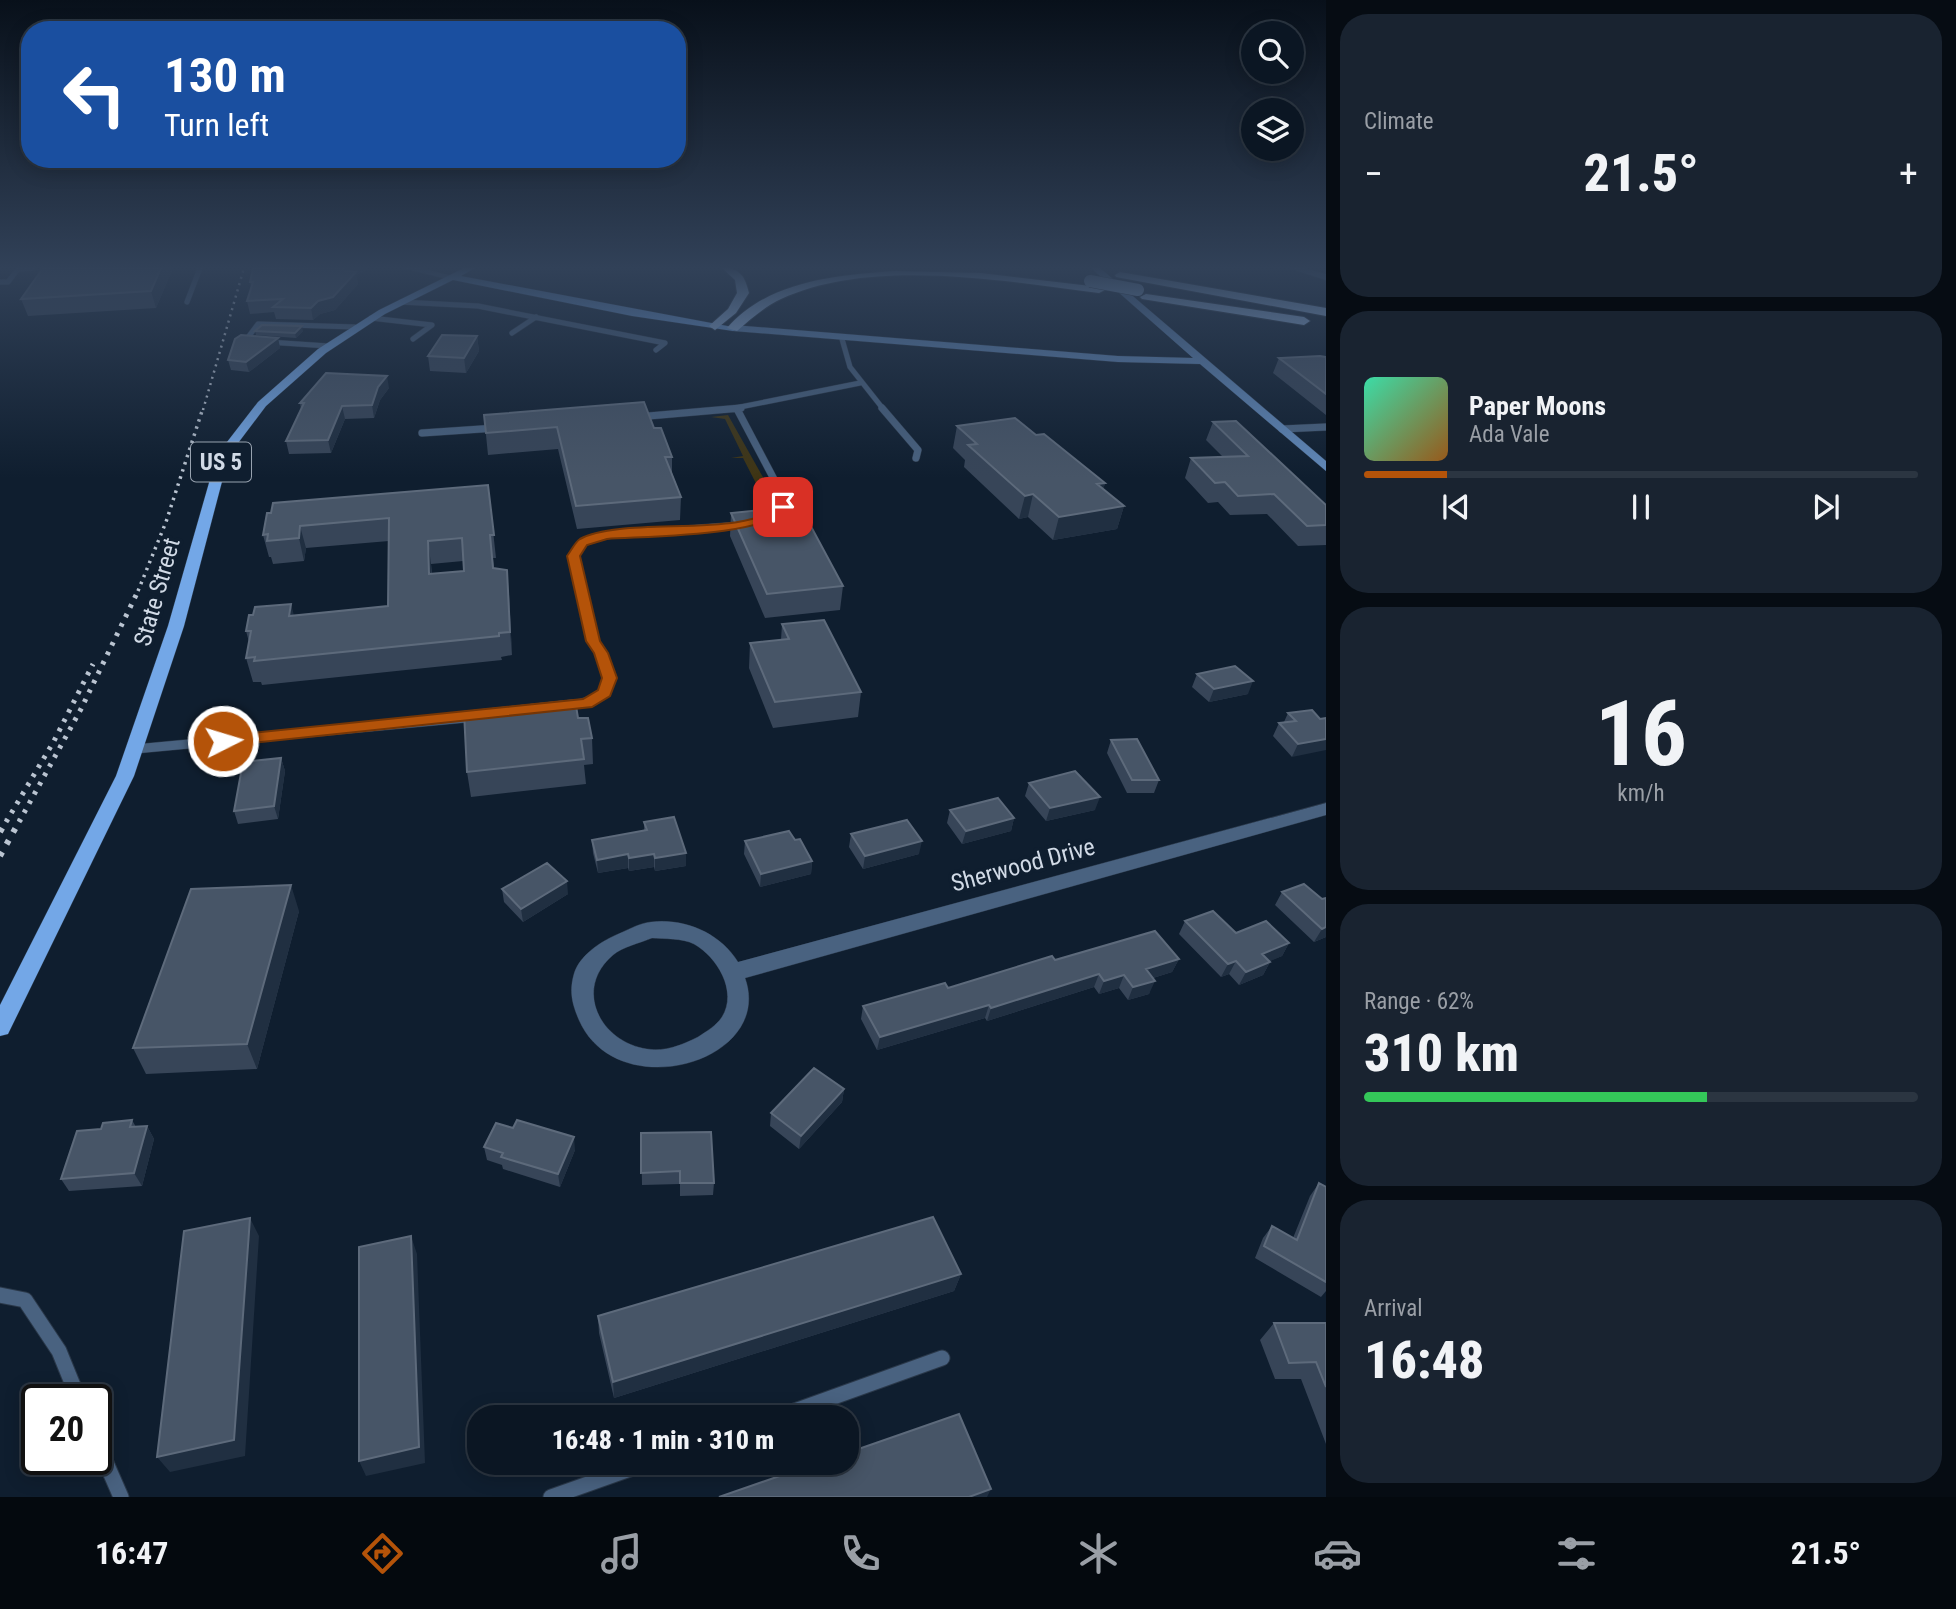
<!DOCTYPE html>
<html lang="en">
<head>
<meta charset="utf-8">
<style>
	:root { --surface:#0b1623; --page:#192330; --text:#f1f3f6; --muted:#9a9fa6; --line:#2b3541; --accent:#b45309 }
	body { margin:0; font-family:"Roboto Condensed",sans-serif; background:var(--page); color:var(--text); height:100vh; display:flex; flex-direction:column; font-size:26px; white-space:nowrap }
	* { box-sizing:border-box; margin:0 }
	p { font-size:23px; color:var(--muted) }
	.icon { flex:none; width:38px; height:38px; fill:none; stroke:currentColor; stroke-width:2; stroke-linecap:round; stroke-linejoin:round }
	.map { position:relative; flex:1; overflow:hidden }
	.panel { display:flex; flex-direction:column; gap:14px; padding:14px; background:#060c13; width:630px }
	.panel>* { flex:none }
	.hud { position:absolute; left:21px; top:21px; width:665px; height:147px; border-radius:28px; box-shadow:0 4px 18px #0003,0 0 0 2px var(--line); background:#1a4fa0; color:#fff; overflow:hidden }
	.controls { position:absolute; left:1241px; top:21px; display:grid; gap:14px }
	.controls a { display:grid; place-items:center; width:63px; height:63px; border-radius:50%; background:var(--surface); box-shadow:0 4px 18px #0003,0 0 0 2px var(--line); font-size:35px }
	.speed { position:absolute; left:21px; top:1384px; display:flex; gap:14px; font-size:35px; font-weight:700; text-align:center }
	.speed>* { display:grid; place-content:center; width:91px; height:91px; border-radius:50%; background:var(--surface); box-shadow:0 4px 18px #0003,0 0 0 2px var(--line); line-height:1 }
	.speed .limit { border:4px solid #111; border-radius:10px; background:#fff; color:#111 }
	.pin { position:absolute; display:grid; place-items:center; width:60px; height:60px; color:#fff; margin:-30px; border-radius:14px; box-shadow:0 4px 10px #0006 }
	.me { position:absolute; width:77px; margin:-38px; rotate:85deg; stroke-linejoin:round; filter:drop-shadow(0 0 5px #0008) }
	.turn { display:flex; align-items:center; gap:24px; height:147px; padding:0 28px; font-size:32px }
	.turn .icon { width:91px; height:91px; stroke-width:2.5 }
	.turn b { display:block; font-size:49px; line-height:60px }
	.big { font-size:52px; font-weight:800; line-height:1.1 }
	.panel .widget { flex:1; display:flex; flex-direction:column; justify-content:center; gap:10px; min-width:0; padding:0 24px; border-radius:28px; background:var(--page) }
	.panel .dial { align-items:center; gap:0 }
	.dial b { font-size:91px; line-height:1 }
	.song { display:flex; align-items:center; gap:21px }
	.cover { width:84px; height:84px; border-radius:10px; background:linear-gradient(135deg,hsl(160 70% 55%),hsl(30 70% 35%)) }
	.played { height:7px; border-radius:4px; background:linear-gradient(90deg,var(--accent) 15%,var(--line) 15%) }
	.keys { display:flex; justify-content:space-around; direction:ltr }
	.heat { display:flex; justify-content:space-between; align-items:center; font-size:38px; direction:ltr }
	.charge { height:10px; border-radius:5px; background:linear-gradient(90deg,#34c759 62%,var(--line) 0) }
	.trip { position:absolute; left:467px; top:1405px; width:392px; height:70px; border-radius:28px; background:var(--surface); box-shadow:0 4px 18px #0003,0 0 0 2px var(--line); font-weight:800; line-height:70px; text-align:center }
	.dock { display:flex; height:112px; justify-content:space-around; align-items:center; background:#04090e; color:var(--muted) }
	.dock .icon { width:49px; height:49px }
	.dock .current { color:var(--accent) }
	.dock b { font-size:32px; color:var(--text) }
	main { display:flex; flex:1; min-height:0 }
	.map>svg:first-child { display:block }
</style>
</head>
<body>
<main>
<div class="map">
<svg width="1326" height="1497" viewBox="0 0 1326 1497">
	<rect width="100%" height="100%" fill="#0f1e2f"/>
	<!-- green -->
	<path fill="#3f3514" d="M728,415L764,479L773,506L768,512L758,513L755,507L766,503L743,458H731L743,456L725,419L711,417Z"/>
	<g fill="none" stroke-linecap="round" stroke-linejoin="round">
		<defs>
			<path id="lane-far3" d="M0,282H8L18,269L33,268
				M187,302L200,268
				M401,302L478,306L665,343L656,350
				M371,318L432,325L413,339
				M512,333L536,317
				M842,339L850,367L884,410
				M250,341L246,340L258,324L355,327
				M268,342L328,346
				M725,410L860,383"/>
			<path id="lane-far2" d="M882,408L918,450L916,458
				M737,409L776,483L783,507L773,515
				M637,417L741,408
				M1282,429L1326,427
				M422,433L496,428
				M582,591L574,556L583,543L606,535L743,525"/>
			<path id="lane-far1" d="M564,708L596,699L609,685L606,665L593,641L581,589
				M135,749L476,717"/>
			<path id="lane" d="M0,1295L25,1300L59,1351L79,1400
				M775,1418L942,1358
				M96,1440L121,1497
				M551,1497L647,1463"/>
			<path id="street" d="M403,268H420L456,277L451,280Z
				M1289,268H1303L1326,274V280Z
				M1326,803V815L745,978C775,1062 617,1107 579,1020C572,1004 569,991 574,974C579,956 600,942 616,935C626,931 639,923 651,922C685,918 720,933 738,962ZM652,938C665,939 682,938 694,944C717,957 738,991 722,1017C716,1026 707,1031 698,1037C682,1045 665,1052 647,1049C600,1042 573,989 613,955C622,947 640,943 652,938Z"/>
			<path id="secondary" d="M1091,268H1100L1326,461V471L1200,364L1118,362L733,331L728,328L733,325L1118,356L1193,358Z"/>
			<path id="primary" d="M464,268H475L461,276L738,328L733,331L632,316L453,280L385,314L326,353L266,406L229,455L184,626L134,776L8,1034L0,1036V1005L116,776L168,626L217,455L258,402L318,349L379,310Z"/>
			<path id="highway" d="M722,268C740,268 745,276 749,293L736,313L715,330L709,326L728,309L737,293L735,280Z
				M895,271L981,273L1099,287L1105,290L1099,293C1003,281 872,257 781,299C764,307 751,319 737,331L727,328C768,281 836,275 895,271Z
				M1120,272L1326,308V316L1116,277L1115,275Z
				M1146,294L1304,317L1310,321L1304,325L1142,299L1140,297Z"/>
		</defs>
		<!-- lane-far3 casing -->
		<use href="#lane-far3" stroke="#2a3849" stroke-width="6"/>
		<!-- lane-far2 casing -->
		<use href="#lane-far2" stroke="#2a3849" stroke-width="8"/>
		<!-- lane-far1 casing -->
		<use href="#lane-far1" stroke="#2a3849" stroke-width="10"/>
		<!-- lane casing -->
		<use href="#lane" stroke="#2a3849" stroke-width="17"/>
		<!-- street casing -->
		<use href="#street" stroke="#2a3849" stroke-width="1"/>
		<!-- secondary casing -->
		<use href="#secondary" stroke="#2a3849" stroke-width="1"/>
		<!-- primary casing -->
		<use href="#primary" stroke="#2a3849" stroke-width="1"/>
		<!-- highway casing -->
		<use href="#highway" stroke="#2a3849" stroke-width="2"/>
		<!-- lane-far3 -->
		<use href="#lane-far3" stroke="#496280" stroke-width="5"/>
		<!-- lane-far2 -->
		<use href="#lane-far2" stroke="#496280" stroke-width="7"/>
		<!-- lane-far1 -->
		<use href="#lane-far1" stroke="#496280" stroke-width="9"/>
		<!-- lane -->
		<use href="#lane" stroke="#496280" stroke-width="15"/>
		<!-- street -->
		<use href="#street" fill="#496280" fill-rule="evenodd"/>
		<!-- secondary -->
		<use href="#secondary" fill="#6189ba" fill-rule="evenodd"/>
		<!-- primary -->
		<use href="#primary" fill="#73a7e7" fill-rule="evenodd"/>
		<!-- highway -->
		<use href="#highway" fill="#9dc2f0" fill-rule="evenodd"/>
		<!-- rail-far3 -->
		<path stroke="#bac4d1" stroke-width="2.5" stroke-dasharray="2 4.5" stroke-linecap="butt" d="M203,410L244,268"/>
		<!-- rail-far2 -->
		<path stroke="#bac4d1" stroke-width="3.5" stroke-dasharray="2.5 5" stroke-linecap="butt" d="M138,591L166,522L203,408"/>
		<!-- rail-far1 -->
		<path stroke="#bac4d1" stroke-width="5" stroke-dasharray="3.5 7" stroke-linecap="butt" d="M6,822L54,741L93,664
			M19,822L81,709L139,589"/>
		<!-- rail -->
		<path stroke="#bac4d1" stroke-width="6" stroke-dasharray="4.5 9" stroke-linecap="butt" d="M0,832L7,820
			M0,856L20,820"/>
		<defs>
			<path id="highway-bridge" d="M1090,281L1138,290"/>
		</defs>
		<!-- highway-bridge casing -->
		<use href="#highway-bridge" stroke="#2a3849" stroke-width="13" stroke-linecap="butt"/>
		<!-- highway-bridge -->
		<use href="#highway-bridge" stroke="#9dc2f0" stroke-width="12"/>
	</g>
	<!-- wall -->
	<path fill="#374558" fill-rule="evenodd" d="M43,268H173L156,308L28,316L21,299Z
		M253,268H366V270L356,275L358,284L335,310L320,314L313,320L276,319L274,312L250,314L247,301L251,288L250,282Z
		M255,331H303L296,338L256,335Z
		M477,336L479,351L466,373L430,371L428,356Z
		M278,338L280,348L249,372L231,370L228,360Z
		M1326,357V415L1273,373L1279,358Z
		M389,388L380,400L374,418L345,419L331,453L289,454L286,441L301,409L300,403Z
		M484,415L654,428L672,457V473L681,497L680,520L577,529L558,449L488,455Z
		M1213,422L1326,505V545L1298,546L1267,514L1230,515L1218,502L1208,503L1185,478L1191,458L1223,457L1206,440Z
		M957,426L1036,435L1105,483L1103,490L1124,506L1117,529L1053,540L1028,517L1019,519L964,467L965,460L953,448Z
		M488,485L496,558H493L494,568L509,594L512,655L501,657L502,660L262,685L261,682H253L246,658L249,642L246,631L294,616L388,606L389,541L306,548L304,561L273,564L271,557H269L263,535ZM463,561L464,571L432,574L431,564Z
		M731,513L843,586L840,610L765,618L730,536Z
		M782,624L861,692L858,717L773,728L749,668L750,643L781,640Z
		M1197,674L1248,694L1209,702L1192,687Z
		M1288,713L1320,719L1292,757L1273,736L1279,723L1284,722Z
		M578,718L592,738L593,764L584,765L586,784L471,797L467,772Z
		M1111,740L1159,780L1154,793H1127L1107,753Z
		M281,758L285,771L278,819L238,824L234,811Z
		M1029,783L1095,810L1046,821L1025,796Z
		M950,810L1014,818L1011,831L962,844L947,823Z
		M644,822L686,853V866L655,871L654,867L629,871L628,868L598,873L593,853L592,840L644,831Z
		M851,834L919,854L863,869L849,847Z
		M795,840L812,861L811,874L760,887L744,854L745,841Z
		M502,889L568,894L523,922L504,902Z
		M1282,892L1322,899L1326,898V937L1314,942L1275,905Z
		M299,911L257,1069L146,1074L133,1048Z
		M1185,921L1236,933L1289,943L1282,956L1269,961L1270,962L1263,975L1239,985L1229,974L1221,977L1179,934Z
		M1179,959L1172,972L1153,978L1149,994L1128,1000L1119,988L1099,994L1094,987L987,1021L985,1018L877,1050L861,1019L863,1006L948,988Z
		M844,1089L842,1102L799,1149L770,1126L771,1113Z
		M132,1120L136,1127L147,1126L154,1139L142,1186L69,1191L61,1179Z
		M641,1133L714,1183L713,1195L680,1196V1184L642,1185Z
		M484,1147L575,1150L560,1187L503,1169L502,1165L487,1160Z
		M1319,1183L1326,1187V1291L1321,1297L1255,1258L1263,1238L1272,1226L1293,1238L1310,1196Z
		M961,1274L954,1291L614,1398L599,1333L598,1316Z
		M1274,1323H1326V1444L1301,1379H1275L1260,1340Z"/>
	<!-- shaded-wall -->
	<path fill="#202f41" d="M161,268H173L156,308L151,291Z
		M344,268H366V270L356,275L358,284L335,310L320,314L313,320L311,308L341,270Z
		M302,326L303,331L296,338L295,333Z
		M477,336L479,351L466,373L464,358Z
		M278,338L280,348L249,372L246,362Z
		M387,376L389,388L380,400L374,418L372,405L378,387Z
		M342,406L345,419L331,453L328,440Z
		M1105,483L1099,505L1097,484Z
		M1033,494L1028,517L1019,519L1025,496Z
		M1124,506L1117,529L1053,540L1059,517Z
		M300,526L306,548L304,561L299,538Z
		M428,541L431,564L433,597L429,574Z
		M507,570L509,594L512,655L510,632Z
		M291,604L297,627L289,616Z
		M1253,681L1248,694L1209,702L1214,689Z
		M1326,739V750L1292,757L1298,744Z
		M281,758L285,771L278,819L274,806Z
		M1100,797L1095,810L1046,821L1050,808Z
		M1014,818L1011,831L962,844L966,831Z
		M922,841L919,854L863,869L865,856Z
		M686,853V866L655,871V858Z
		M628,854V868L598,873L597,860Z
		M654,854V867L629,871V858Z
		M812,861L811,874L760,887L761,874Z
		M567,881L568,894L523,922L521,909Z
		M291,885L299,911L257,1069L247,1044Z
		M1326,927V937L1314,942L1322,929Z
		M1289,943L1282,956L1255,968L1262,954Z
		M1179,959L1172,972L1140,982L1146,969Z
		M1236,961L1229,974L1221,977L1228,964Z
		M1270,962L1263,975L1239,985L1246,972Z
		M1099,974L1094,987L987,1021L991,1008Z
		M1124,975L1119,988L1099,994L1104,981Z
		M1155,981L1149,994L1128,1000L1133,987Z
		M989,1005L985,1018L877,1050L880,1037Z
		M844,1089L842,1102L799,1149L801,1136Z
		M147,1126L154,1139L142,1186L134,1173Z
		M574,1137L575,1150L560,1187L558,1174Z
		M250,1218L259,1236L245,1456L170,1472L157,1457Z
		M411,1236L417,1254L425,1463L366,1476L359,1461Z
		M961,1274L954,1291L614,1398L613,1382Z
		M991,1489L987,1497H969Z"/>
	<!-- building -->
	<path fill="#475567" stroke="#5d6a7b" stroke-width="2" fill-rule="evenodd" d="M43,268H161L151,291L21,299Z
		M253,268H344L341,270L356,272L333,297L318,301L311,308L273,307L283,299L247,301L253,282H250Z
		M262,325L302,326L295,333L255,331Z
		M241,335L278,338L246,362L228,360L235,339Z
		M442,335L477,336L464,358L428,356Z
		M1320,356L1326,357V394L1279,358Z
		M326,373L387,376L378,387L372,405L342,406L328,440L286,441L304,403H300Z
		M644,402L654,428H661L672,457H665L681,497L576,506L557,427L486,433L484,415Z
		M1015,418L1036,435L1044,434L1105,483L1097,484L1124,506L1059,517L1033,494L1025,496L968,445L977,444L957,426Z
		M1236,421L1326,505V525L1307,526L1274,494L1238,496L1225,482L1215,483L1191,458L1248,456L1213,422Z
		M488,485L494,535H490L493,568L507,570L510,632L499,633V636L254,661L255,657L246,658L251,631H246L249,615H253L255,607L291,604L289,616L388,606L389,518L300,526L299,538L267,541L268,534L263,535L267,513H271L273,503ZM462,538L464,571L429,574L428,541Z
		M800,506L843,586L767,594L731,513Z
		M824,620L861,692L775,702L750,643L789,639L782,624Z
		M1235,666L1253,681L1214,689L1197,674Z
		M575,700L578,718H588L592,738L581,739L584,759L467,772L464,712Z
		M1312,710L1320,719L1326,718V739L1298,744L1279,723L1296,721L1288,713Z
		M1137,739L1159,780H1132L1111,740Z
		M281,758L274,806L234,811L243,762Z
		M1075,771L1100,797L1050,808L1029,783Z
		M998,798L1014,818L966,831L950,810Z
		M674,817L686,853L655,858L654,854L629,858L628,854L597,860L592,840L647,830L644,822Z
		M907,820L922,841L865,856L851,834Z
		M789,831L795,840L800,839L812,861L761,874L745,841Z
		M547,863L567,881L521,909L502,889Z
		M1304,884L1322,899L1326,898V927L1322,929L1282,892Z
		M291,885L247,1044L133,1048L191,889Z
		M1213,911L1236,933L1266,921L1289,943L1262,954L1270,962L1246,972L1236,961L1228,964L1185,921Z
		M1155,931L1179,959L1146,969L1155,981L1133,987L1124,975L1104,981L1099,974L991,1008L989,1005L880,1037L863,1006L945,983L948,988L1052,956L1055,960Z
		M814,1068L844,1089L801,1136L771,1113Z
		M132,1120L130,1127L147,1126L134,1173L61,1179L77,1131L101,1129L103,1123Z
		M517,1120L574,1137L558,1174L501,1157L503,1153L484,1147L496,1123L513,1128Z
		M711,1132L714,1183H680V1171L641,1173V1133Z
		M1319,1183L1326,1187V1282L1264,1246L1272,1226L1297,1240Z
		M933,1217L961,1274L613,1382L598,1316Z
		M250,1218L234,1440L157,1457L184,1231Z
		M411,1236L419,1447L359,1461V1247Z
		M1274,1323H1326V1387L1316,1362L1289,1363Z
		M959,1414L991,1489L969,1497H719L817,1463H847V1453Z"/>
	<!-- sky -->
	<linearGradient id="sky" x2="0" y2="1"><stop stop-color="#08101a"/><stop offset="0.56" stop-color="#314158"/><stop offset="1" stop-color="#314158" stop-opacity="0"/></linearGradient>
	<rect width="1326" height="478" fill="url(#sky)"/>
	<!-- route -->
	<path fill="#b45309" stroke="#753606" stroke-width="2" d="M778,504L789,507C767,537 646,536 607,539L587,545L580,556L600,641L608,653L617,678L610,696L592,707L223,746L215,741L223,736L583,699L598,690L602,678L594,653L586,641L567,556C571,551 575,542 580,539C624,515 751,540 778,504Z"/>
	<g text-anchor="middle" stroke-width="7" stroke-linejoin="round" paint-order="stroke">
		<!-- shield labels -->
		<rect fill="#0f1e2f" stroke="#97a2af" stroke-width="2" x="191" y="442.5" width="60" height="39" rx="5"/>
		<g font-size="23" font-weight="bold" fill="#d1dae6">
			<text x="221" y="470">US 5</text>
		</g>
		<!-- street labels -->
		<g font-size="24" fill="#d1dae6" stroke="#0f1e2f">
			<text transform="translate(157 592) rotate(-74)" y="8">State Street</text>
			<text transform="translate(1023 865) rotate(-15)" y="8">Sherwood Drive</text>
		</g>
	</g>
</svg>
<div class="controls">
<a><svg class="icon" aria-label="search" viewBox="0 0 24 24"><circle cx="10" cy="10" r="6"/><path d="M15 15l6 6"/></svg></a>
<a><svg class="icon" aria-label="layers" viewBox="0 0 24 24"><path d="M12 4l9 5-9 5-9-5zM3 14l9 5 9-5"/></svg></a>
</div>
<div class="speed"><div class="limit">20</div></div>
<div class="pin" style="left:783px;top:507px;background:#d93025"><svg class="icon" aria-label="arrive" viewBox="0 0 24 24"><path d="M6 21V4h12l-3 4 3 4H6"/></svg></div>
<svg class="me" style="left:223px;top:741px" viewBox="-20 -20 40 40"><circle r="17" fill="#b45309" stroke="#fff" stroke-width="3"/><path d="M0-11L8 9 0 5-8 9z" fill="#fff"/></svg>
<div class="trip">16:48 · 1 min · 310 m</div>
<div class="hud">
<div class="turn"><svg class="icon" aria-label="left" viewBox="0 0 24 24"><path d="M17 20v-9H6M10 6l-5 5 5 5"/></svg><div><b>130 m</b>Turn left</div></div>
</div>
</div>
<section class="panel">
<div class="widget"><p>Climate</p>
<div class="heat"><a>−</a><b class="big">21.5°</b><a>+</a></div>
</div>
<div class="widget">
<div class="song"><i class="cover"></i><div><b>Paper Moons</b><p>Ada Vale</p></div></div>
<div class="played"></div>
<div class="keys"><svg class="icon" aria-label="previous" viewBox="0 0 24 24"><path d="M18 5L8 12l10 7zM5 5v14"/></svg><svg class="icon" aria-label="pause" viewBox="0 0 24 24"><path d="M8 5v14M16 5v14"/></svg><svg class="icon" aria-label="next" viewBox="0 0 24 24"><path d="M6 5l10 7-10 7zM19 5v14"/></svg></div>
</div>
<div class="widget dial"><b>16</b><p>km/h</p></div>
<div class="widget"><p>Range · 62%</p><b class="big">310 km</b><div class="charge"></div></div>
<div class="widget"><p>Arrival</p><b class="big">16:48</b></div>
</section>
</main>
<nav class="dock">
<b>16:47</b>
<svg class="icon current" aria-label="directions" viewBox="0 0 24 24"><path d="M12 3l9 9-9 9-9-9zM9 14v-3h6M13 9l2 2-2 2"/></svg>
<svg class="icon" aria-label="music" viewBox="0 0 24 24"><path d="M9 18V5l10-2v13"/><circle cx="6" cy="18" r="3"/><circle cx="16" cy="16" r="3"/></svg>
<svg class="icon" aria-label="phone" viewBox="0 0 24 24"><path d="M5 4h4l2 5-3 2q2 4 5 5l2-3 5 2v4C11 20 4 13 5 4z"/></svg>
<svg class="icon" aria-label="climate" viewBox="0 0 24 24"><path d="M12 3v18M4 7l16 10M4 17L20 7"/></svg>
<svg class="icon" aria-label="car" viewBox="0 0 24 24"><path d="M5 17H2v-5l4-1 3-4h7l3 4 3 1v5h-3M9 17h6M6 11h13"/><circle cx="7" cy="17" r="2"/><circle cx="17" cy="17" r="2"/></svg>
<svg class="icon" aria-label="filters" viewBox="0 0 24 24"><path d="M4 7h16M4 17h16"/><circle cx="9" cy="7" r="2"/><circle cx="15" cy="17" r="2"/></svg>
<b>21.5°</b>
</nav>
</body>
</html>
